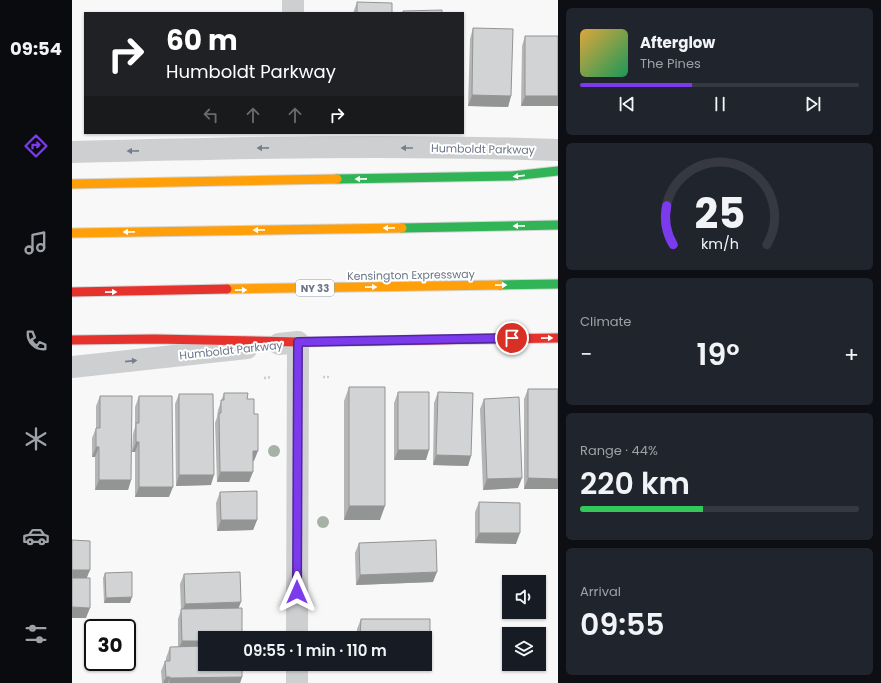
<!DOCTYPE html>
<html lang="en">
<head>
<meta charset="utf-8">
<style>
	:root { --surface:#171b24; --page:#20242c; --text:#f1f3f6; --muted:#9ea1a6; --line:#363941; --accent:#7c3aed }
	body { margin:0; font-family:Poppins,sans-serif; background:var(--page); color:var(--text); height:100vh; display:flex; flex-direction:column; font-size:15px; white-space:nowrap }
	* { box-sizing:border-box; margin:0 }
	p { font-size:13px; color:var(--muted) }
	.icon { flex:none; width:22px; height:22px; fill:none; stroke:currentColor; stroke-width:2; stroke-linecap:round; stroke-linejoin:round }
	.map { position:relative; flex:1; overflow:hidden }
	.panel { display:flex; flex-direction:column; gap:8px; padding:8px; background:#0d0f14; width:323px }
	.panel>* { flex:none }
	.hud { position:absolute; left:12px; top:12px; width:380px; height:122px; border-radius:0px; box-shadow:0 1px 3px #0004; background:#202124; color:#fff; overflow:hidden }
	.tools { position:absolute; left:430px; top:575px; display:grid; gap:8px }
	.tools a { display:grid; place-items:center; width:44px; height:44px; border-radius:0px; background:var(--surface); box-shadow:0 1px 3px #0004; font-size:20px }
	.speed { position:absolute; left:12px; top:619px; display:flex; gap:8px; font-size:20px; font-weight:700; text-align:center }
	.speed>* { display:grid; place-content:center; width:52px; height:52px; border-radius:50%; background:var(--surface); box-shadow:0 1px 3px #0004; line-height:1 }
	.speed .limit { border:2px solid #111; border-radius:6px; background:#fff; color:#111 }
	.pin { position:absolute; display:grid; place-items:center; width:34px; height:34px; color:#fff; margin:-17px; border:2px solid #fff; border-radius:50%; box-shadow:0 1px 4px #0007 }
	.me { position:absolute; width:44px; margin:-22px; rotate:0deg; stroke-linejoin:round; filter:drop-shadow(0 0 3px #0008) }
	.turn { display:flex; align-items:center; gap:14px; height:84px; padding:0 16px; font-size:18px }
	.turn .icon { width:52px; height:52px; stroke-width:2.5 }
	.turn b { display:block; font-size:28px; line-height:34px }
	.lanes { display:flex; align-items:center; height:38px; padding:0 16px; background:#0003; justify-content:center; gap:20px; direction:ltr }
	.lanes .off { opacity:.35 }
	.big { font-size:30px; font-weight:600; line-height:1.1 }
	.panel .widget { flex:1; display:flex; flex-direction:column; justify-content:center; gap:6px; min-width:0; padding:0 14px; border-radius:6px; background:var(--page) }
	.panel .dial { align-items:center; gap:0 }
	.dial svg { height:104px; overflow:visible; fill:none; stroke:var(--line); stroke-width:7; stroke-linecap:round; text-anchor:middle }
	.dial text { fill:var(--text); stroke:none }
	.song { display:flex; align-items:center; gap:12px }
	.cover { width:48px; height:48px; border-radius:6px; background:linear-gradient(135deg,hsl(40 70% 55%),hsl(150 70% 35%)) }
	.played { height:4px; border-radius:2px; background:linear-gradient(90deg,var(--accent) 40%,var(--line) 40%) }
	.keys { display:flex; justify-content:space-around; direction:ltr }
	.heat { display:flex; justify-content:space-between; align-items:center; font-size:22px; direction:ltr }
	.charge { height:6px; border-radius:3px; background:linear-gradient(90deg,#34c759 44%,var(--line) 0) }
	.trip { position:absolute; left:126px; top:631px; width:234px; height:40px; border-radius:0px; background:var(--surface); box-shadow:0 1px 3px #0004; font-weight:600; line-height:40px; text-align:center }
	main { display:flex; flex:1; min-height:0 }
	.dock { display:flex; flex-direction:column; width:72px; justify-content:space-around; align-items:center; background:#090b0e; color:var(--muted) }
	.dock .icon { width:28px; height:28px }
	.dock .current { color:var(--accent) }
	.dock b { font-size:18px; color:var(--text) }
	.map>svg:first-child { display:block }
</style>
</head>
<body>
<main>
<nav class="dock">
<b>09:54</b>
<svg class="icon current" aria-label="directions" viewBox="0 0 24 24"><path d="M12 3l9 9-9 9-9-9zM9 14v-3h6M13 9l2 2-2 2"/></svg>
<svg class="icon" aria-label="music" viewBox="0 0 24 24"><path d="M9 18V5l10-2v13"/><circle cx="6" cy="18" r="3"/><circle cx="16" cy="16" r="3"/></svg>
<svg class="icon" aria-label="phone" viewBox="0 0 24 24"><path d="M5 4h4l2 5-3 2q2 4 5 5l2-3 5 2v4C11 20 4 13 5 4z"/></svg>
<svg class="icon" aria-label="climate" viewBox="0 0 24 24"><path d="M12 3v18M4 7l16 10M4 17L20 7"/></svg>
<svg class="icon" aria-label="car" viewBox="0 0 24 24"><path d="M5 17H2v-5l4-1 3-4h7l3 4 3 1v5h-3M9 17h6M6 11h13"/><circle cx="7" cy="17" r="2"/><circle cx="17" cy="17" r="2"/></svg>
<svg class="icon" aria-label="filters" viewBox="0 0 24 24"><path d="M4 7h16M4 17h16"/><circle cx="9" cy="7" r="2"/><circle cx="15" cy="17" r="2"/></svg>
</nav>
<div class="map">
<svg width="486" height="683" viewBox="0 0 486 683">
	<rect width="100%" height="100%" fill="#f8f8f8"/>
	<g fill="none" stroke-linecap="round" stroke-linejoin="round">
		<defs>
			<path id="fast" d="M265,179L440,176L486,171
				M330,228L486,225
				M428,285L486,284"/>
			<path id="slow" d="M0,184L265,179
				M0,233L330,228
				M155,289L428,285"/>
			<path id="jam" d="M0,292L155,289
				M0,340L83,339L226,342
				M226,342L486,338"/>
		</defs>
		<!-- fast casing -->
		<use href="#fast" stroke="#d4d5d6" stroke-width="11"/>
		<!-- slow casing -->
		<use href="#slow" stroke="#d4d5d6" stroke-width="11"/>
		<!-- jam casing -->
		<use href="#jam" stroke="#d4d5d6" stroke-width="11"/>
		<!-- path -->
		<path stroke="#cccdce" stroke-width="2.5" stroke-dasharray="2 2" stroke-linecap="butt" d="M251,377H257
			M192,378L200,377"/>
		<!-- street -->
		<path stroke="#cecfd1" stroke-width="22" d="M221,13V0
			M0,152C162,148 324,144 486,150
			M207,344L226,342L225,638
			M0,367L175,348
			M225,683V664"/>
		<!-- fast -->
		<use href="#fast" stroke="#30b455" stroke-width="9"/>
		<!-- slow -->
		<use href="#slow" stroke="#ff9f0a" stroke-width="9"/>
		<!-- jam -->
		<use href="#jam" stroke="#e5322d" stroke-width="9"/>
	</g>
	<!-- trees -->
	<g fill="#a7b2a7">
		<circle cx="202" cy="451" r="6"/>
		<circle cx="251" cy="522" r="6"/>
	</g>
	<!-- wall -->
	<path fill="#b5b5b6" d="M285,2L320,13H281Z
		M401,28L439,96L436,107L396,106L398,39Z
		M453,36L486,106H449L450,46Z
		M277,387L308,520H272V401Z
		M456,389L486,489H452V399Z
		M326,392L354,460H322V403Z
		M366,392L399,456L396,466L361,465L362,403Z
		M152,393L175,399L182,461H181L177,482H145L143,423L145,417L146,410Z
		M107,394L139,485L104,486L103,404Z
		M28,396L59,480L56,490H23V457H20V438L24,428V406Z
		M67,396L97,497H63V452H60L61,434L63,427V407Z
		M412,399L446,488L411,490L408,409Z
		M148,492L185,520L181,530L145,531L144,503Z
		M407,502L444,544L403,543V512Z
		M287,543L361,582L284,585L283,553Z
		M33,573L58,603H32L31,578Z
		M112,574L133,638L170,677L168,683H90L89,671L93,661H94V658L98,647H106V619L109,610L108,584Z
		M289,619H358V652L354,662H353V638H285V629Z"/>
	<!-- shaded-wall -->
	<path fill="#939494" d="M400,95L439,96L436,107L396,106Z
		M453,96H486V106H449Z
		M64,442H67L63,452H60Z
		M24,447H27L23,457H20Z
		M326,450H357L354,460H322Z
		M181,451H186L182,461H177Z
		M364,455L399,456L396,466L361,465Z
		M148,472H181L177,482H145Z
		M107,475H142L139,485L104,486Z
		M450,478L446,488L411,490L415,479Z
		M456,478L486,479V489H452Z
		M27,480H59L56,490H23Z
		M67,487H101L97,497H63Z
		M277,506H313L308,520H272Z
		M149,520H185L181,530L145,531Z
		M407,533H448L444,544L403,543Z
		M0,570H18L14,580H0Z
		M365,572L361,582L284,585L288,575Z
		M60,597L58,603H32L34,598Z
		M169,602L165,612L109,614L113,604Z
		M0,607L18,608L14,618H0Z
		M110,641H133V651H106Z
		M353,652H358L354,662H353Z
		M94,677H98L96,683H91Z
		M170,677L168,683H97L98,678Z"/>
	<!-- building -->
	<path fill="#d2d3d4" stroke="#939494" d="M285,2L320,3V13H285Z
		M370,10V13H331V11Z
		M401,28L441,29L439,96L400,95Z
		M453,36H486V96H453Z
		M277,387H313V506H277Z
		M456,389H486V479L456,478Z
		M326,392H357V450H326Z
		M366,392L401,393L399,456L364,455Z
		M152,393H176L175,399H182V414H186V451H181V472H148L147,413H149V400H152Z
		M107,394H141L142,475H107Z
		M28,396H60L59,480H27V447H24V428H28Z
		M67,396H100L101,487H67V442H64V423H67Z
		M447,397L450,478L415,479L412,399Z
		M185,491V520H149L148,492Z
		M407,502L448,503V533H407Z
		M0,540L18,541V570H0Z
		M364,540L365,572L288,575L287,543Z
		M60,572V597L34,598L33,573Z
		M168,572L169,602L113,604L112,574Z
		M0,578H18V608L0,607Z
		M170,608V638H133V641H110L109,609Z
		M289,619H358V652H353V638H288Z
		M133,646V664H170V677L98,678V677H94L93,661H98V647Z"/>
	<!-- one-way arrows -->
	<defs><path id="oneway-solid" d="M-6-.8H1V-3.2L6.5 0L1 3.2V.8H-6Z"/></defs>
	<g fill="#747e8e">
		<use href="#oneway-solid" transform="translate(191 148) rotate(179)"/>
		<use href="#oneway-solid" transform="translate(335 148) rotate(-180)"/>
		<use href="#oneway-solid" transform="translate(61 151) rotate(179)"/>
		<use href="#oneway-solid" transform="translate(59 361) rotate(-6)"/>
	</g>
	<g fill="#fff">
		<use href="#oneway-solid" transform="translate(447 176) rotate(174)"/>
		<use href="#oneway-solid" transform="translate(289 179) rotate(179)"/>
		<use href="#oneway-solid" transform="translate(447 226) rotate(179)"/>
		<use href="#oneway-solid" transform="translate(317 228) rotate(179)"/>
		<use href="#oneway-solid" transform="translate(187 230) rotate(179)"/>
		<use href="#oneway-solid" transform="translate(57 232) rotate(179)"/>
		<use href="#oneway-solid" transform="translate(429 285) rotate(-1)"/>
		<use href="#oneway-solid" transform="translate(299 287) rotate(-1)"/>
		<use href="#oneway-solid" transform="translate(169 290) rotate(-1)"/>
		<use href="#oneway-solid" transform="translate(39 292) rotate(-1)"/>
		<use href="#oneway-solid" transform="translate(475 338) rotate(-1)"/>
	</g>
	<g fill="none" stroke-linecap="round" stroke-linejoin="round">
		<defs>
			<path id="route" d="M225,592L226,342L440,338"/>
		</defs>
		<!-- route casing -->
		<use href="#route" stroke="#51269a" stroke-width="10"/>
		<!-- route -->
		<use href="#route" stroke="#7c3aed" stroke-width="7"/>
	</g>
	<g text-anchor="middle" stroke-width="4" stroke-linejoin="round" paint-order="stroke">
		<!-- shield labels -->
		<rect fill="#fff" stroke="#979eab" stroke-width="1" x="224" y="280" width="38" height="16" rx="3"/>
		<g font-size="10" font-weight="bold" fill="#6a7587">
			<text x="243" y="292">NY 33</text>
		</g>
		<!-- street labels -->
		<g font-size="11" fill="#6a7587" stroke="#fff">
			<text transform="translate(411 149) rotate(1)" y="4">Humboldt Parkway</text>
			<text transform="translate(339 275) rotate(-1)" y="4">Kensington Expressway</text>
			<text transform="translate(159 350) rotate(-6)" y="4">Humboldt Parkway</text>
		</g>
	</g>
</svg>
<div class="tools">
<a><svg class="icon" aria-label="sound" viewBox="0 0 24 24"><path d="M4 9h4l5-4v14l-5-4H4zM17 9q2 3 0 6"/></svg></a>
<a><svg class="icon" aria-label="layers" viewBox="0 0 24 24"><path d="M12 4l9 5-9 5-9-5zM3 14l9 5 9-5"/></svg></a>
</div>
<div class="speed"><div class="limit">30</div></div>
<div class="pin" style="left:440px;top:338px;background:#d93025"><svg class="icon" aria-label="arrive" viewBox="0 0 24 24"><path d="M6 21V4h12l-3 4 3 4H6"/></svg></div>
<svg class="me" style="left:225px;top:592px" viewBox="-20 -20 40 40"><path d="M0-17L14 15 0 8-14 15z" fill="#7c3aed" stroke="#fff" stroke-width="4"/></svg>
<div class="trip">09:55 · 1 min · 110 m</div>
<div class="hud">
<div class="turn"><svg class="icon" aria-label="right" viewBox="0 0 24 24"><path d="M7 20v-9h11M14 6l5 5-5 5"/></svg><div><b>60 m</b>Humboldt Parkway</div></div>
<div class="lanes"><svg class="icon off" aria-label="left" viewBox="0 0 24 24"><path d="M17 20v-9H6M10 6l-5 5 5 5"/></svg><svg class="icon off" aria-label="ahead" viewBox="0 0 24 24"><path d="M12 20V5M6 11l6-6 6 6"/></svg><svg class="icon off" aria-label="ahead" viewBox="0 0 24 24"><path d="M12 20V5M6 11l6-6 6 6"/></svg><svg class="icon" aria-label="right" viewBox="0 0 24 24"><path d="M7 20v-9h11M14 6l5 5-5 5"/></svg></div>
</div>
</div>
<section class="panel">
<div class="widget">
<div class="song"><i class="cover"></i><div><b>Afterglow</b><p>The Pines</p></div></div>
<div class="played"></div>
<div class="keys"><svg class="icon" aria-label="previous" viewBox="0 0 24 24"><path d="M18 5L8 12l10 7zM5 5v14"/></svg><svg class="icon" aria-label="pause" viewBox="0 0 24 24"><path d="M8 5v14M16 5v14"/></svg><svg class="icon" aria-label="next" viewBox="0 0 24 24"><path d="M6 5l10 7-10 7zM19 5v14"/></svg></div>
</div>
<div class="widget dial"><svg viewBox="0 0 100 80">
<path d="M14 69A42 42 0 1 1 86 69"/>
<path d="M14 69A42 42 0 0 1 9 39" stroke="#7c3aed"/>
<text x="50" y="56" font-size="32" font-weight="700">25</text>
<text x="50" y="72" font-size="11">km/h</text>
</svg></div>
<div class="widget"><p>Climate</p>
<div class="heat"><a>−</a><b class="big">19°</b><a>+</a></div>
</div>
<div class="widget"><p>Range · 44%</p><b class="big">220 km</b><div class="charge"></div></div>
<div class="widget"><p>Arrival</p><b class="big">09:55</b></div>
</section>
</main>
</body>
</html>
